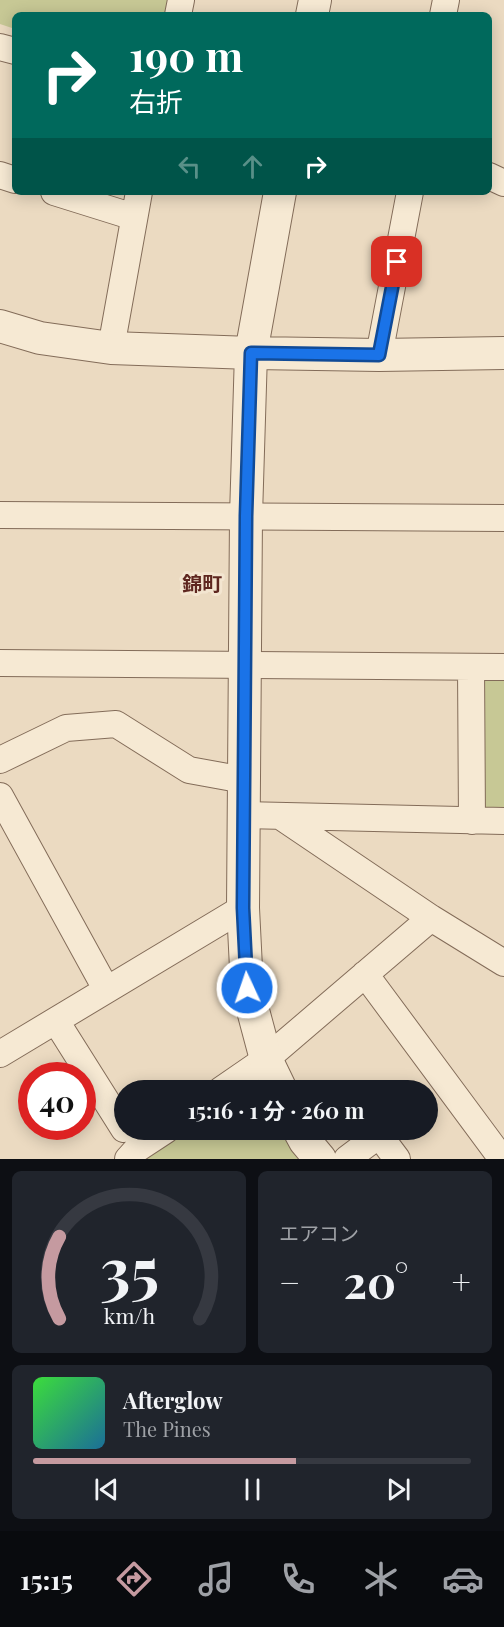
<!DOCTYPE html>
<html lang="ja">
<head>
<meta charset="utf-8">
<style>
	:root { --surface:#171b24; --page:#20242c; --text:#f1f3f6; --muted:#9ea1a6; --line:#363941; --accent:#c59aa0 }
	body { margin:0; font-family:"Playfair Display","Noto Sans JP",serif; background:var(--page); color:var(--text); height:100vh; display:flex; flex-direction:column; font-size:22px; white-space:nowrap }
	* { box-sizing:border-box; margin:0 }
	p { font-size:20px; color:var(--muted) }
	.icon { flex:none; width:33px; height:33px; fill:none; stroke:currentColor; stroke-width:2; stroke-linecap:round; stroke-linejoin:round }
	.map { position:relative; height:1159px; overflow:hidden }
	.side { display:flex; flex-direction:column; gap:12px; padding:12px; background:#0d0f14; flex:1 }
	.side>* { flex:none }
	.hud { position:absolute; left:12px; top:12px; width:480px; height:183px; border-radius:9px; box-shadow:0 3px 15px #0003; background:#00695c; color:#fff; overflow:hidden }
	.speed { position:absolute; left:18px; top:1062px; display:flex; gap:12px; font-size:30px; font-weight:700; text-align:center }
	.speed>* { display:grid; place-content:center; width:78px; height:78px; border-radius:50%; background:var(--surface); box-shadow:0 3px 15px #0003; line-height:1 }
	.speed .limit { border:9px solid #d22; background:#fff; color:#111 }
	.pin { position:absolute; display:grid; place-items:center; width:51px; height:51px; color:#fff; margin:-26px; border-radius:12px; box-shadow:0 3px 9px #0006 }
	.me { position:absolute; width:66px; margin:-33px; rotate:357deg; stroke-linejoin:round; filter:drop-shadow(0 0 4px #0008) }
	.turn { display:flex; align-items:center; gap:21px; height:126px; padding:0 18px; font-size:27px }
	.turn .icon { width:78px; height:78px; stroke-width:2.5 }
	.turn b { display:block; font-size:42px; line-height:51px }
	.lanes { display:flex; align-items:center; height:57px; padding:0 18px; background:#0003; justify-content:center; gap:30px; direction:ltr }
	.lanes .off { opacity:.35 }
	.big { font-size:45px; font-weight:700; line-height:1.1 }
	.side .card { flex:1; display:flex; flex-direction:column; justify-content:center; gap:9px; min-width:0; padding:0 21px; border-radius:9px; background:var(--page) }
	.side .dial { align-items:center; gap:0 }
	.dial svg { height:156px; overflow:visible; fill:none; stroke:var(--line); stroke-width:7; stroke-linecap:round; text-anchor:middle }
	.dial text { fill:var(--text); stroke:none }
	.song { display:flex; align-items:center; gap:18px }
	.cover { width:72px; height:72px; border-radius:9px; background:linear-gradient(135deg,hsl(120 70% 55%),hsl(200 70% 35%)) }
	.played { height:6px; border-radius:3px; background:linear-gradient(90deg,var(--accent) 60%,var(--line) 60%) }
	.keys { display:flex; justify-content:space-around; direction:ltr }
	.heat { display:flex; justify-content:space-between; align-items:center; font-size:33px; direction:ltr }
	.side .tiles { flex:1; display:grid; gap:12px; grid-template-columns:1fr 1fr }
	.card:last-child { grid-column:span 2 }
	.trip { position:absolute; left:114px; top:1080px; width:324px; height:60px; border-radius:30px; background:var(--surface); box-shadow:0 3px 15px #0003; font-weight:700; line-height:60px; text-align:center }
	.menu { display:flex; height:96px; justify-content:space-around; align-items:center; background:#090b0e; color:var(--muted) }
	.menu .icon { width:42px; height:42px }
	.menu .current { color:var(--accent) }
	.menu b { font-size:27px; color:var(--text) }
	.map>svg:first-child { display:block }
</style>
</head>
<body>
<div class="map">
<svg width="504" height="1159" viewBox="0 0 504 1159">
	<rect width="100%" height="100%" fill="#ebdac1"/>
	<!-- green -->
	<path fill="#c7c895" d="M0,0H181L178,15H15V29L0,24Z
		M484,676H504V807H484Z
		M176,1130H280L301,1159H136Z"/>
	<g fill="none" stroke-linecap="round" stroke-linejoin="round">
		<defs>
			<path id="minor" d="M178,15L181,0
				M443,15L446,0
				M0,47L15,51
				M0,175L15,180
				M489,176L504,183
				M54,192L134,217
				M111,348L139,192
				M379,355L410,192
				M0,515L504,518
				M0,663L504,667
				M471,667L472,821
				M0,760L66,728L116,724L189,770L244,780
				M0,796L106,989
				M243,815L504,821
				M280,816L431,918L504,963
				M365,974L502,1159
				M56,1021L124,1129
				M0,1054L243,908
				M221,1090L266,1059L431,918
				M128,1159L137,1149L166,1130
				M347,1159L379,1135L397,1159"/>
			<path id="tertiary" d="M312,15L315,0
				M280,192L251,353L246,516L243,908L247,988L266,1059L281,1090
				M0,326L40,338L111,348L251,353L379,355L504,353
				M299,1130L305,1141L320,1159"/>
		</defs>
		<!-- minor casing -->
		<use href="#minor" stroke="#836c59" stroke-width="28"/>
		<!-- tertiary casing -->
		<use href="#tertiary" stroke="#836c59" stroke-width="34"/>
		<!-- minor -->
		<use href="#minor" stroke="#f6e9d3" stroke-width="26"/>
		<!-- tertiary -->
		<use href="#tertiary" stroke="#f6e9d3" stroke-width="32"/>
	</g>
	<g fill="none" stroke-linecap="round" stroke-linejoin="round">
		<defs>
			<path id="route" d="M247,988L243,908L246,516L251,353L379,355L397,262"/>
		</defs>
		<!-- route casing -->
		<use href="#route" stroke="#114b97" stroke-width="15"/>
		<!-- route -->
		<use href="#route" stroke="#1a73e8" stroke-width="10"/>
	</g>
	<g text-anchor="middle" stroke-width="6" stroke-linejoin="round" paint-order="stroke">
		<!-- quarter labels -->
		<g font-size="20" font-weight="bold" fill="#5e261f" stroke="#f3e5d0">
			<text x="202" y="591">錦町</text>
		</g>
	</g>
</svg>
<div class="speed"><div class="limit">40</div></div>
<div class="pin" style="left:397px;top:262px;background:#d93025"><svg class="icon" aria-label="arrive" viewBox="0 0 24 24"><path d="M6 21V4h12l-3 4 3 4H6"/></svg></div>
<svg class="me" style="left:247px;top:988px" viewBox="-20 -20 40 40"><circle r="17" fill="#1a73e8" stroke="#fff" stroke-width="3"/><path d="M0-11L8 9 0 5-8 9z" fill="#fff"/></svg>
<div class="trip">15:16 · 1 分 · 260 m</div>
<div class="hud">
<div class="turn"><svg class="icon" aria-label="right" viewBox="0 0 24 24"><path d="M7 20v-9h11M14 6l5 5-5 5"/></svg><div><b>190 m</b>右折</div></div>
<div class="lanes"><svg class="icon off" aria-label="left" viewBox="0 0 24 24"><path d="M17 20v-9H6M10 6l-5 5 5 5"/></svg><svg class="icon off" aria-label="ahead" viewBox="0 0 24 24"><path d="M12 20V5M6 11l6-6 6 6"/></svg><svg class="icon" aria-label="right" viewBox="0 0 24 24"><path d="M7 20v-9h11M14 6l5 5-5 5"/></svg></div>
</div>
</div>
<section class="side">
<div class="tiles">
<div class="card dial"><svg viewBox="0 0 100 80">
<path d="M14 69A42 42 0 1 1 86 69"/>
<path d="M14 69A42 42 0 0 1 14 27" stroke="#c59aa0"/>
<text x="50" y="56" font-size="32" font-weight="700">35</text>
<text x="50" y="72" font-size="11">km/h</text>
</svg></div>
<div class="card"><p>エアコン</p>
<div class="heat"><a>−</a><b class="big">20°</b><a>+</a></div>
</div>
<div class="card">
<div class="song"><i class="cover"></i><div><b>Afterglow</b><p>The Pines</p></div></div>
<div class="played"></div>
<div class="keys"><svg class="icon" aria-label="previous" viewBox="0 0 24 24"><path d="M18 5L8 12l10 7zM5 5v14"/></svg><svg class="icon" aria-label="pause" viewBox="0 0 24 24"><path d="M8 5v14M16 5v14"/></svg><svg class="icon" aria-label="next" viewBox="0 0 24 24"><path d="M6 5l10 7-10 7zM19 5v14"/></svg></div>
</div>
</div>
</section>
<nav class="menu">
<b>15:15</b>
<svg class="icon current" aria-label="directions" viewBox="0 0 24 24"><path d="M12 3l9 9-9 9-9-9zM9 14v-3h6M13 9l2 2-2 2"/></svg>
<svg class="icon" aria-label="music" viewBox="0 0 24 24"><path d="M9 18V5l10-2v13"/><circle cx="6" cy="18" r="3"/><circle cx="16" cy="16" r="3"/></svg>
<svg class="icon" aria-label="phone" viewBox="0 0 24 24"><path d="M5 4h4l2 5-3 2q2 4 5 5l2-3 5 2v4C11 20 4 13 5 4z"/></svg>
<svg class="icon" aria-label="climate" viewBox="0 0 24 24"><path d="M12 3v18M4 7l16 10M4 17L20 7"/></svg>
<svg class="icon" aria-label="car" viewBox="0 0 24 24"><path d="M5 17H2v-5l4-1 3-4h7l3 4 3 1v5h-3M9 17h6M6 11h13"/><circle cx="7" cy="17" r="2"/><circle cx="17" cy="17" r="2"/></svg>
</nav>
</body>
</html>
